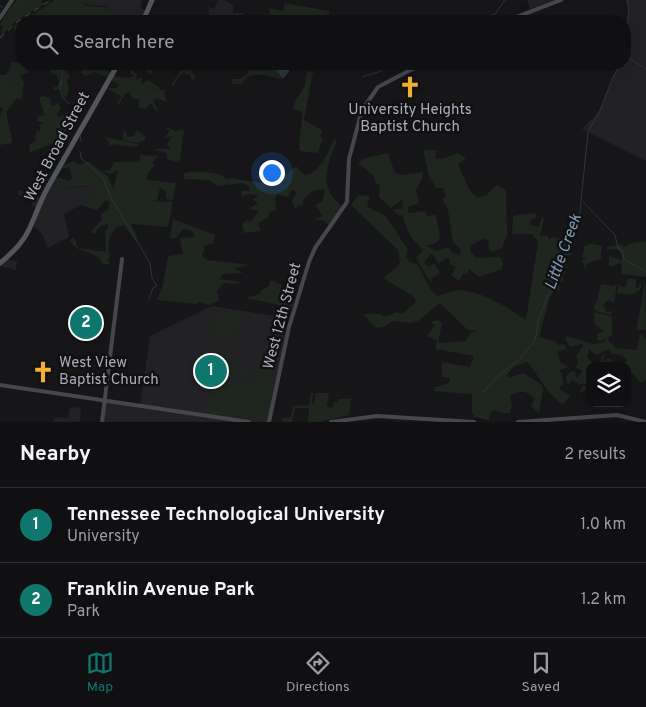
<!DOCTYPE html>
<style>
body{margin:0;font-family:Overpass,sans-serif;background:#19191b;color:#f1f3f6}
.controls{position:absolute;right:15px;bottom:15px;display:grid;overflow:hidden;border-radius:10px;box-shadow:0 5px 20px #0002}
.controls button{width:45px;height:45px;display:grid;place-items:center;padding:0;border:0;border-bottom:1px solid #303032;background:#101012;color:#f1f3f6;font:25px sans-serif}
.you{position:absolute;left:271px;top:172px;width:18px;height:18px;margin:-12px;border:4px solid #fff;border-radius:50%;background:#1a73e8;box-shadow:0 0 0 8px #1a73e833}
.badge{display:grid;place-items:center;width:32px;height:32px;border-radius:50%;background:#0f766e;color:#fff;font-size:16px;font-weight:700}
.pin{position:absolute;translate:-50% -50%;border:2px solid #fff;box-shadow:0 1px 5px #0006}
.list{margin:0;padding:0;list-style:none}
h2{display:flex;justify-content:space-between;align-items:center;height:65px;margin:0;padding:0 20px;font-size:21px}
h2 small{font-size:16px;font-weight:400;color:#9c9d9f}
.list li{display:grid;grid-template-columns:32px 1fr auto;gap:15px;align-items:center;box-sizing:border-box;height:75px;padding:0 20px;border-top:1px solid #303032}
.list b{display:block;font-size:19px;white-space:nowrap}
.list p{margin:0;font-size:16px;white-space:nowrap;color:#9c9d9f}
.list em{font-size:16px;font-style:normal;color:#9c9d9f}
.icon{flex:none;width:28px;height:28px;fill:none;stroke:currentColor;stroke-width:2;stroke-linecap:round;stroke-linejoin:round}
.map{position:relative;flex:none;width:646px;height:422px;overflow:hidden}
.search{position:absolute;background:#101012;box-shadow:0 5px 20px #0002;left:15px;right:15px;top:15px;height:55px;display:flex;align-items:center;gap:12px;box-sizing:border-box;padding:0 18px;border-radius:20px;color:#9c9d9f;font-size:19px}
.sheet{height:215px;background:#101012}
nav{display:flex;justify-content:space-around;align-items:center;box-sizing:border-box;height:70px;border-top:1px solid #303032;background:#101012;font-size:14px;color:#9c9d9f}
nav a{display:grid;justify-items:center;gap:2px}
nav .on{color:#0f766e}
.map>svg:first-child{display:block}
</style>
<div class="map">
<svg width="646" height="422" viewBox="0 0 646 422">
<rect width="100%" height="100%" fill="#161618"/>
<path fill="#222225" d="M 86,0 L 142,0 L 141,8 L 145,11 L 140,21 L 113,21 L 107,6 L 86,5 Z
M 218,0 L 224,0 L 233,5 L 233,13 L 243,13 L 243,21 L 208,21 L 209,7 L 214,9 Z
M 527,0 L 556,0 L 530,9 Z
M 626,0 L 646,0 L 646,161 L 582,129 L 598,112 L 618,65 L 625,64 L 628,8 Z
M 55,177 L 62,181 L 59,188 L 97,186 L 99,195 L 64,214 L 69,237 L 48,248 L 42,234 L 34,226 L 39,210 L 32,205 L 33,201 L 18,195 L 19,190 L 43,198 Z
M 6,260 L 17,261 L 16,270 L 0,266 Z
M 212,306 L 288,318 L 268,422 L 103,422 L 105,401 L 140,406 L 150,336 Z
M 70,407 L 81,408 L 80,422 L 53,422 L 54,417 L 68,418 Z"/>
<path fill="#1e261f" d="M 16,0 L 41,0 L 44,4 L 16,21 L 0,37 L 3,27 L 0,24 Z
M 55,0 L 86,0 L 85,6 L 107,7 L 112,15 L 111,21 L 21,21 L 21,40 L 13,27 Z
M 285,3 L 329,11 L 329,21 L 262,21 L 271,18 L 269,8 L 283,11 Z
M 11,62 L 20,63 L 29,72 L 20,75 L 24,83 L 22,98 L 16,99 L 7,111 C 6,123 12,131 12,143 L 0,145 L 0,115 L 3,108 L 0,107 L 0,75 L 5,75 L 10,70 Z
M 49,64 L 64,64 L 70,77 L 67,81 L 69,90 L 66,98 L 58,89 L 54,91 L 53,88 L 58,85 L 59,80 L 56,75 L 50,73 Z
M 83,64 L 93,66 L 97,64 L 111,73 L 109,78 L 95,72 L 86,76 L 81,73 Z
M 148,64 L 164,64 L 162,68 L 153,70 L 151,74 L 145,71 Z
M 185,64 L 194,64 L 190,69 L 196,77 L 192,81 L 190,75 L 182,73 L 173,86 L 171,85 Z
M 241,64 L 270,64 L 270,69 L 275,69 L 283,79 C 268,78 252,67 242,84 L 233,84 L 231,82 L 232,79 L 240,79 L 248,73 L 248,68 Z
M 133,68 L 136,69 L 133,71 L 137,75 L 136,80 L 142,77 L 141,84 L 148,80 L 160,88 L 159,90 L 166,90 L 164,94 L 167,102 L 156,98 L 153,101 L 158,110 L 156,111 L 151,103 L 145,109 L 139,107 L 139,99 L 133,99 L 129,92 L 125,94 L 119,104 L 117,103 L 121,96 L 106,88 L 116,88 L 119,85 L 111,80 L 113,76 L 128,78 L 134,76 L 130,73 Z
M 308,71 L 313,72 L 304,120 L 322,130 L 320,136 L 323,138 L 318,153 L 300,151 L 299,145 L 303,112 L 293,109 C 294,98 303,93 305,83 C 306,77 305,75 308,71 Z
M 45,96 L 50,98 L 52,106 L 58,103 L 61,109 L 57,114 L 59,117 L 65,115 L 69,130 L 63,132 L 65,138 L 29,153 L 30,144 L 35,142 L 36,132 L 41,130 L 39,124 L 44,123 L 37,121 L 38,116 L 44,115 L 39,97 Z
M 168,127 L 174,131 L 184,130 L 180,160 L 175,162 L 166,158 L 167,153 L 153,149 L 171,149 L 167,144 L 172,136 L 164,138 L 170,131 L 167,129 Z
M 124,128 L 128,137 L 135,135 L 136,130 L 145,136 L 145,140 L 137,143 L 123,140 Z
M 105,137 L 138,144 L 139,145 L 134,147 L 113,144 L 109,146 L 109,142 Z
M 334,139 L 337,140 C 328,165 316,187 343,207 L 329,225 L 323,220 L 315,220 L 322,216 L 316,205 L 322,201 L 325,190 C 316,188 308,193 303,201 L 303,206 L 299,205 L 295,209 L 292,200 L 297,192 L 292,189 L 288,197 L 277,194 L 275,199 L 276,211 L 269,212 L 269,217 L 258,223 L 261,231 L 244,233 L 242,224 L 247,220 L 250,222 L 259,211 L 248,209 L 258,203 L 253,200 L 258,195 L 248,194 L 242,197 L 241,191 L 249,191 L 249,186 L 243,183 L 217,186 L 209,180 L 184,179 L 183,174 C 192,169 220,172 227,179 C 234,177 236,179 242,180 C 272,184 272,188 296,166 L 305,175 C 319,175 329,151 334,139 Z
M 423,150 L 436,150 L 435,158 L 442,159 L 458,153 L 466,159 L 458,164 L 469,189 L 477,198 L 486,195 L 497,185 L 506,190 L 507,234 L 502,248 L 491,252 L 489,250 L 488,240 L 483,239 L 471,245 L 470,251 L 476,258 L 500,257 L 503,263 L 502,269 L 479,277 L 469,269 L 467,274 L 463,274 L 459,281 L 451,275 L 456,267 L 450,264 L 450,259 L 447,258 L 438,263 L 432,253 L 424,262 L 428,267 L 434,263 L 440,273 L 432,278 L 431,283 L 416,258 L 423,250 L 410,236 L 402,215 L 398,215 L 393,210 L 402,208 L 403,199 L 391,208 L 379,197 L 380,184 L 376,184 L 374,176 L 358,163 L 366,158 L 388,153 L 395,173 L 401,175 L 423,172 L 423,178 L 416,190 L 419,200 L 417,204 L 408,207 L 408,213 L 425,211 L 427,216 L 436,215 L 440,238 L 436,243 L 426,246 L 436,251 L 448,247 L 453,253 L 460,255 L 461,250 L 453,242 L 448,210 L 442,198 L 446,196 L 443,188 L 436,188 L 429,176 Z
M 140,155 L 158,156 L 152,162 L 155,165 L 148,173 L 147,180 L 176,183 L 173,200 L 166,199 L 166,191 L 160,188 L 157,200 L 151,201 L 173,202 L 168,227 L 131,224 L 138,238 L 135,240 L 124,225 C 109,227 106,245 110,257 L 108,259 L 110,264 L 103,265 C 98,249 76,255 70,240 L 74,237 L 78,248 L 106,252 L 105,231 L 108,229 L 108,224 L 101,226 L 94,234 L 91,232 L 102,219 L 101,214 L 108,210 L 110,203 L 106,200 L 97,210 L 81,205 L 82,202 L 98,190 L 86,186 L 59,188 L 61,181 L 57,177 L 69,181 L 72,178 L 69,167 L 61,169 L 64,165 L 73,161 L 80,165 L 88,161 L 108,176 L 113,189 L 118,170 L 110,174 L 103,171 L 110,170 L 114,162 L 139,162 Z
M 358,195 L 370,196 L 367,207 L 386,216 L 408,250 L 406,257 L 410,262 L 418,265 L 429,287 L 437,296 C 444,294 454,290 460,290 C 485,293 506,306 526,320 L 538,242 L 532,234 L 512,234 L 513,216 L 534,213 L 537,216 L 530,221 L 530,225 L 539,227 L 542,217 L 544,219 L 540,236 L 548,236 L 549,240 L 552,237 L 572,241 L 569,250 L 572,254 L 565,259 L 564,263 L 566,264 L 567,267 L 563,270 L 567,273 L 563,274 L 563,281 L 559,283 L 560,291 L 554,290 L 549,300 L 539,337 L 555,341 L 558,345 L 564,344 L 567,349 L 557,352 L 560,362 L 569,367 L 560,370 L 564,384 L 560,386 L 560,389 L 570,396 L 563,404 C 547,395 540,376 527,362 L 514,367 L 506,376 L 511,377 L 523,373 L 541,384 L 543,390 L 539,413 L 531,406 L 535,399 C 526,390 521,390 510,396 L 512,406 L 510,413 L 503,413 L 495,410 L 491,412 L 489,420 L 475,417 L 472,412 L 472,394 L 433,391 L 436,387 L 449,383 L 450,378 L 442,377 L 442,362 L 470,367 L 474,356 L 435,349 L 437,340 L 427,336 L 435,325 L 430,322 L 438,320 L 442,323 L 438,343 L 466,341 L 470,333 L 477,331 L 468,330 L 440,303 L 418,321 L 410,323 L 393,321 L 384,327 L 376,328 L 363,314 L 381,314 L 384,317 L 397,312 L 402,314 L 416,302 L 413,296 L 383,278 L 400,264 L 398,250 L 351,205 Z
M 173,219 L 215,235 L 213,243 L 203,246 L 205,250 L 202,254 L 203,257 L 208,260 L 250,265 L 234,268 L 243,273 L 223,274 L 219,279 L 240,282 L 238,284 L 224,283 L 217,291 L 219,300 L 209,305 L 199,302 L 196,304 L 157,300 L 163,285 L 168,256 L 183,254 L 180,238 L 195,237 L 192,231 L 183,229 L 176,238 L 170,238 Z
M 644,241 L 646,242 L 646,277 L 621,274 L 622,263 L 609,267 L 609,256 L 622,260 L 622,254 L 616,249 L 607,250 L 607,247 L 621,244 L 624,247 L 632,243 Z
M 591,244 L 602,246 L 601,259 L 586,264 L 586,268 L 584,267 L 582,261 L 586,258 L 582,257 L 585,246 Z
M 628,278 L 636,279 L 636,288 L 638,288 L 642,280 L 640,290 L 630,295 L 617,293 L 619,284 L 622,287 L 626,286 Z
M 271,280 L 282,285 L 279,295 L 285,296 L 284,301 L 289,302 L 292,300 L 294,302 L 290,313 L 273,313 L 274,308 L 278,309 L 279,305 L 245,298 L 260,294 L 261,290 L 269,286 Z
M 645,280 L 646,330 L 637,330 L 637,327 Z
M 601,284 L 613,286 L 617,284 L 614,303 L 608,300 L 602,306 L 606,308 L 606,312 L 612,311 L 611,315 L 596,311 L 593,307 L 597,301 Z
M 594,312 L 612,316 L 612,335 L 609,336 L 608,341 L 616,348 L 637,350 L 640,334 L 643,334 L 644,338 L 646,339 L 646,380 L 641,383 L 633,374 L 627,373 L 627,366 L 622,366 L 627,360 L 622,355 L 612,354 L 609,349 L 596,355 L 589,349 L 587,357 L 593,363 L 599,363 L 603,354 L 605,355 L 602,362 L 608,358 L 612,360 L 613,366 L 590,366 L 590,387 L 579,394 L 582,387 L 587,384 L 579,384 L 572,380 L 568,385 L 566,377 L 571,371 L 577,372 L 575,375 L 577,377 L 582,372 L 581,370 L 575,368 L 578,363 L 576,356 L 583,346 L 582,344 L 570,347 L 566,341 L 566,336 L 593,344 L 605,342 L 604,339 L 600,342 L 597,339 L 597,334 L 604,331 L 595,325 Z
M 230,313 L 236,313 L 244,317 L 235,328 L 235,337 L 232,334 L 228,337 L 224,349 L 223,336 L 221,335 L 217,340 L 210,340 L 214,336 L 213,332 L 208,333 L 207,331 L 215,322 L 216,315 Z
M 81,317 L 92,319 L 90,331 L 80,327 Z
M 219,353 L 237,359 L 237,378 L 214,376 Z
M 263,359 L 273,363 L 271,384 L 274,385 L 268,421 L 205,413 L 210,379 L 245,384 L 258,382 L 260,362 Z
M 243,366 L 253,370 L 254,382 L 240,379 Z
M 311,393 L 313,393 L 312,404 L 314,404 L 316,393 L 329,393 L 327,406 L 332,408 L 334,402 L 337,402 L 338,399 L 351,399 L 349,415 L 320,422 L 308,422 L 309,408 L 295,408 L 292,422 L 282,422 L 282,418 L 291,417 L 293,406 L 309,405 Z"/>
<path fill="#2c353c" d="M 273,64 L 295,64 L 283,79 L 275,69 L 270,69 L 269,67 Z"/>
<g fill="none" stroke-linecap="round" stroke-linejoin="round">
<path stroke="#2c353c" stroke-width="1" d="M 0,6 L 2,7
M 476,21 L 495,14 L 505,0
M 625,43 L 629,9 L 627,0
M 625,56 L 646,69
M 59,64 L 63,75 C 59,89 58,93 69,104
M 362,77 L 381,71 L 393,64
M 68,113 L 71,127
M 80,134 L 81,141
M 80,151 L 81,158 L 103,178 L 111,198 L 150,263 L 152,278 L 157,286 L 153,288 L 149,299
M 583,202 L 615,235 L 618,248 L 622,250 L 624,259 L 646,272
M 482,393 L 500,374 L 519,360 L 535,340 L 539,318 L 575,230 L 580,211 L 588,132 L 601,109 L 612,79 L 620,64"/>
<path stroke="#45474d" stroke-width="4" d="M 0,18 L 12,0
M 506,21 L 561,0
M 0,385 L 249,422
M 102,422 L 122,259
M 269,422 L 289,327 L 309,262 L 315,248 L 347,202 L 349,159 L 362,110 L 378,87 L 422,64
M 331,422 L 377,416 L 474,422
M 518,422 L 617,415 L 646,422"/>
<path stroke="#53555c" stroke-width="5" d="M 143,21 L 152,0
M 0,263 C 35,235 29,222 48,187 C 71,146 95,105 118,64"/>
<path stroke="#4a4c52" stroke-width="1" stroke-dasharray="6 5" stroke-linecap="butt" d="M 0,38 L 18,21 L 51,0"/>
</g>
<defs>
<g id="church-bare" transform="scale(1.725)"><path d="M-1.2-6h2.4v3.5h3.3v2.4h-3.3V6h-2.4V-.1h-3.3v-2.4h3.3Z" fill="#f2b134" stroke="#111113" stroke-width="2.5" paint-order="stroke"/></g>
</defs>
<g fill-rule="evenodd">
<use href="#church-bare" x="410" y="87"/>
<use href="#church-bare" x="43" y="372"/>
</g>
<g text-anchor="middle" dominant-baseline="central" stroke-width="5" stroke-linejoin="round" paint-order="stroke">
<g font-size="15" fill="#a8adb8" stroke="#111113">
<text x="410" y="110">University Heights<tspan x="410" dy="17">Baptist Church</tspan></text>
<text x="59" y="363" text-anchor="start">West View<tspan x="59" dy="17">Baptist Church</tspan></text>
</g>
<g font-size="15" fill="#a8adb8" stroke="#111113">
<text transform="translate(58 147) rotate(-62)">West Broad Street</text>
<text transform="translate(283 316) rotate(-75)">West 12th Street</text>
</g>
<g font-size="16" font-style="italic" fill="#7f9bb3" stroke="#111113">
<text transform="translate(564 252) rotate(-70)">Little Creek</text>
</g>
</g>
</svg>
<div class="controls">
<button><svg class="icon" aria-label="layers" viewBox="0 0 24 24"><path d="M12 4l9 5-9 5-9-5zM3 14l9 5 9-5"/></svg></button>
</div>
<div class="you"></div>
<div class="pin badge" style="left:211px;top:371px">1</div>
<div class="pin badge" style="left:86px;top:323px">2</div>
<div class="search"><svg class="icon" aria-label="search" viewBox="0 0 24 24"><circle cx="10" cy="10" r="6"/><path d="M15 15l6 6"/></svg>Search here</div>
</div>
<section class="sheet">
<h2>Nearby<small>2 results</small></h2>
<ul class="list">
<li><span class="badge">1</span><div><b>Tennessee Technological University</b><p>University</p></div><em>1.0 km</em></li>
<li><span class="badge">2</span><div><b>Franklin Avenue Park</b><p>Park</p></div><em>1.2 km</em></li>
</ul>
</section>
<nav>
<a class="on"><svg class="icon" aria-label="map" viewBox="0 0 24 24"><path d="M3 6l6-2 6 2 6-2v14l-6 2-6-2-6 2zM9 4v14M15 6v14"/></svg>Map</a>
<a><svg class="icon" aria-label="directions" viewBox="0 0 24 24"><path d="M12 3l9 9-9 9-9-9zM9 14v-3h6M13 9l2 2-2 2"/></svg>Directions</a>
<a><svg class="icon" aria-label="saved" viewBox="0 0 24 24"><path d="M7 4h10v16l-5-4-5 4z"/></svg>Saved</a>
</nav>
